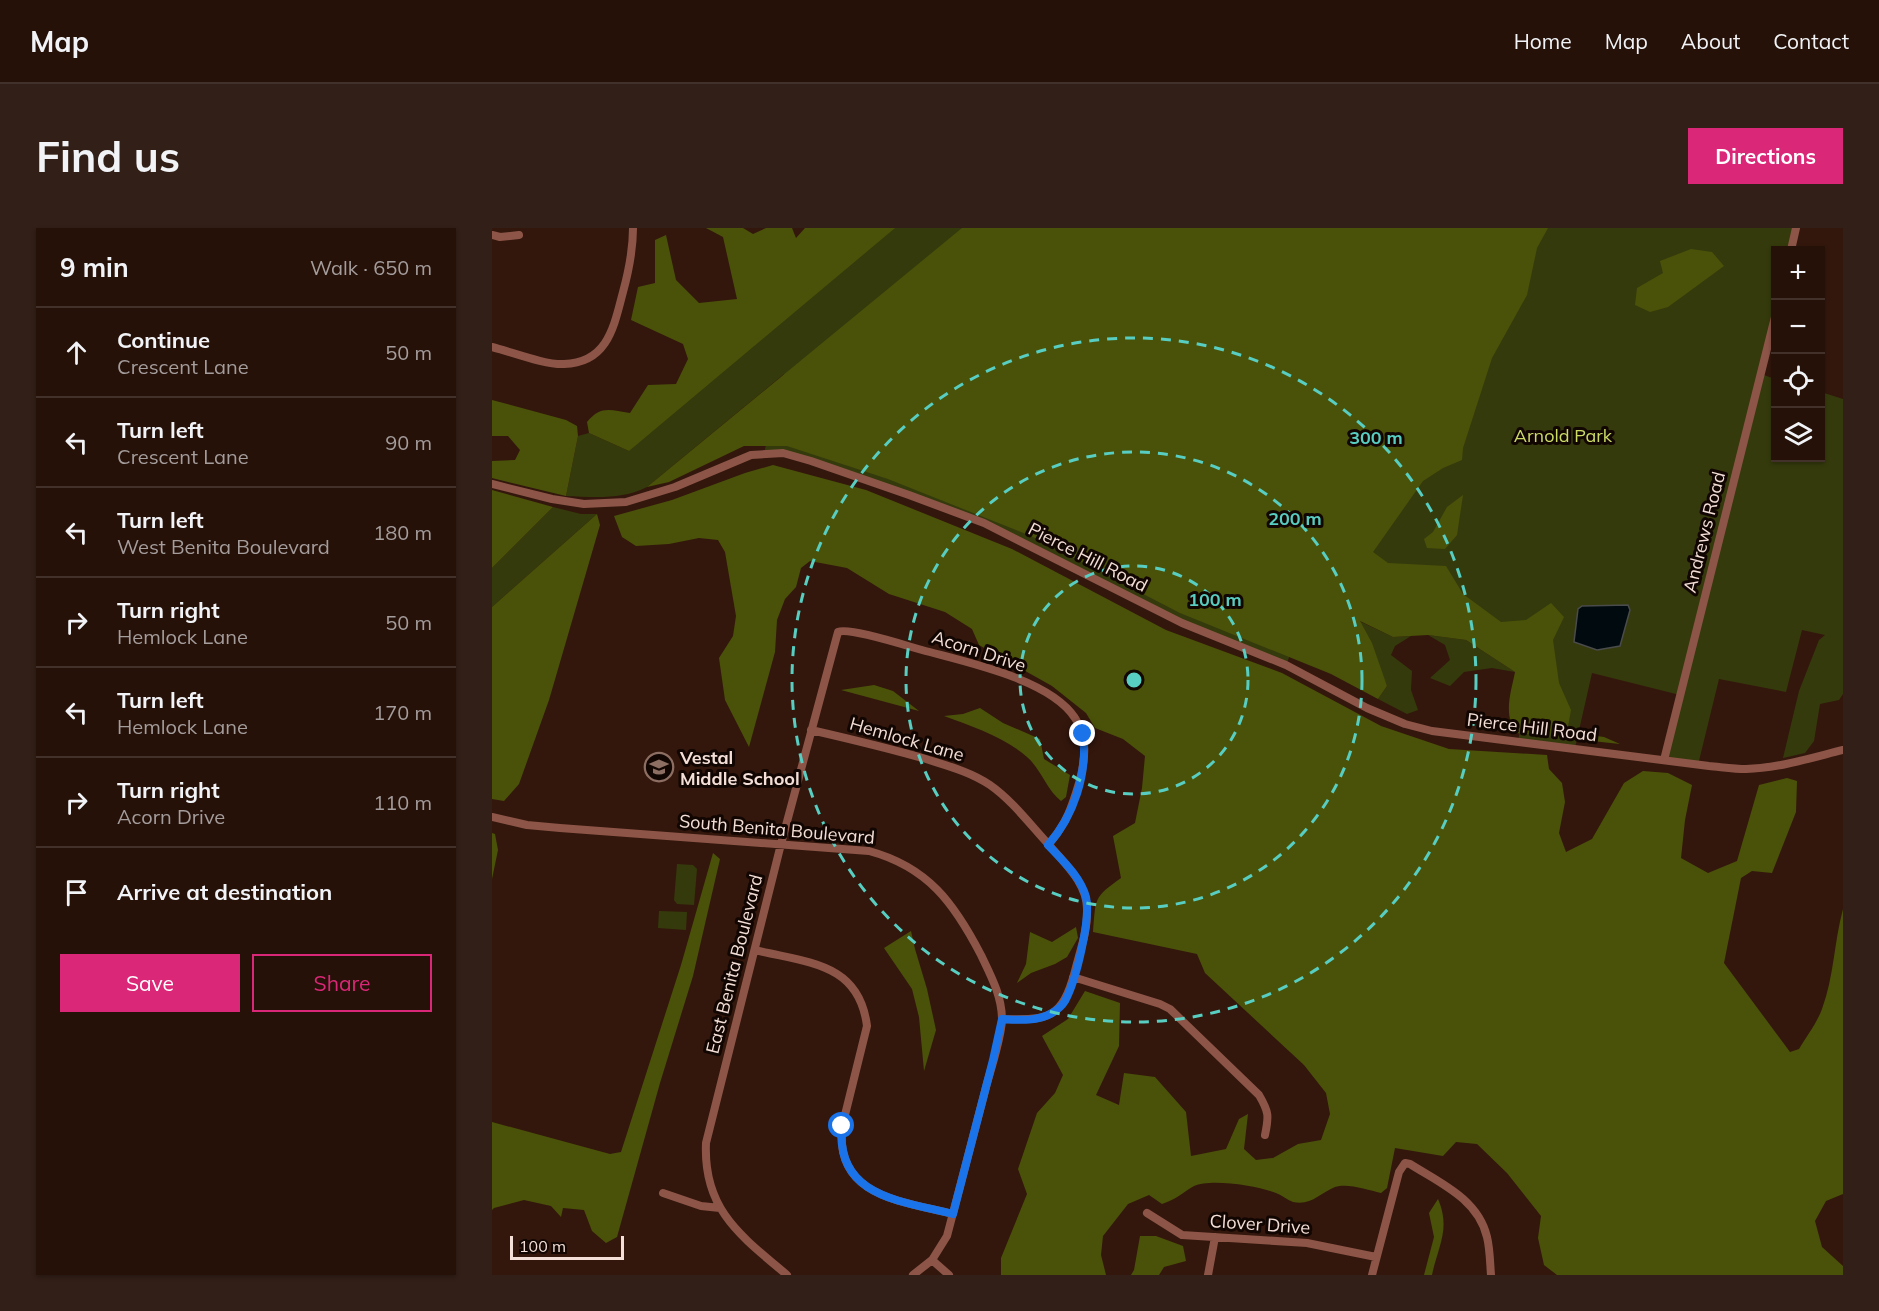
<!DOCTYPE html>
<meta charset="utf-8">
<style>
body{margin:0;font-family:Mulish,sans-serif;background:#321f17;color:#f1f3f6}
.controls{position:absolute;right:18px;top:18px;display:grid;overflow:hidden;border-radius:0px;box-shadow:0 2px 4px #0004}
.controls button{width:54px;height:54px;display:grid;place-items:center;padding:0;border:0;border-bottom:2px solid #42312a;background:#261109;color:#f1f3f6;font:30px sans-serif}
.scale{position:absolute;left:18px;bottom:15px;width:114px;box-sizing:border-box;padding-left:6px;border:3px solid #f3dfd7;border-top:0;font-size:16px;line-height:21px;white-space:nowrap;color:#f3dfd7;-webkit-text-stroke:4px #120603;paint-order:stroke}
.stop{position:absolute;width:18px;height:18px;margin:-14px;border:4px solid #1a73e8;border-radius:50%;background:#fff}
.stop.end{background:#1a73e8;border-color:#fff;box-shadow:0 2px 6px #0008}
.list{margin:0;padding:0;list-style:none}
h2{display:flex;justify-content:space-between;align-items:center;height:78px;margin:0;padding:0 24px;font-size:26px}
h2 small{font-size:20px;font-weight:400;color:#a49d9c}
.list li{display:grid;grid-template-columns:39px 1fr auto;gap:18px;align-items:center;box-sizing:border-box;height:90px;padding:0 24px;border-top:2px solid #42312a}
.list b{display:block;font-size:22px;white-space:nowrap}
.list p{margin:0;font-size:20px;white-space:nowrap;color:#a49d9c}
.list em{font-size:20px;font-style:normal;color:#a49d9c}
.actions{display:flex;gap:12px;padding:18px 24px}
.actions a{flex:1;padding:14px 0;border:2px solid #db2777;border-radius:0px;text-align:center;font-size:21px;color:#db2777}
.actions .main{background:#db2777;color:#fff}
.icon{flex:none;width:33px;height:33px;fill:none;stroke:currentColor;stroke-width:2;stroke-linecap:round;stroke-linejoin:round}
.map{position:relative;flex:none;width:1351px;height:1047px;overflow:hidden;border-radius:0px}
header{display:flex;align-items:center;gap:36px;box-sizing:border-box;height:84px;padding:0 30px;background:#261109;border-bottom:2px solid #42312a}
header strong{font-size:28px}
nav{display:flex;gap:33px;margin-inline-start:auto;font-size:21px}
.intro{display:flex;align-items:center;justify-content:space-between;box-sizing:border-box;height:144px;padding:0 36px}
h1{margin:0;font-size:42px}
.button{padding:15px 27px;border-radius:0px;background:#db2777;color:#fff;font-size:21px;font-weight:700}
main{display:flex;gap:36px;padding:0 36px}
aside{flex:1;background:#261109;border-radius:0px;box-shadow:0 2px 4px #0004}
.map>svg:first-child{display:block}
</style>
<header>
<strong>Map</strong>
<nav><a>Home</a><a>Map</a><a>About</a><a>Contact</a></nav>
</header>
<div class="intro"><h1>Find us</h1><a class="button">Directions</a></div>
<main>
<aside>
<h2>9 min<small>Walk · 650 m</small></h2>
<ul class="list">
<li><svg class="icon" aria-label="ahead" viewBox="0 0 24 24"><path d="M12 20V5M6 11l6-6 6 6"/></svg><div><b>Continue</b><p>Crescent Lane</p></div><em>50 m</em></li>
<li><svg class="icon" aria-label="left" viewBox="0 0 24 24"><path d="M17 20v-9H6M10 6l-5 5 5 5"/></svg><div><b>Turn left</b><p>Crescent Lane</p></div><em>90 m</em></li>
<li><svg class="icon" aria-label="left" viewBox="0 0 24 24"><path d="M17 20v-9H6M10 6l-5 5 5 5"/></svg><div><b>Turn left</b><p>West Benita Boulevard</p></div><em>180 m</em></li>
<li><svg class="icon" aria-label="right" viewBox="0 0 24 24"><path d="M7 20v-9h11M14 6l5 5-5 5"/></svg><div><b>Turn right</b><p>Hemlock Lane</p></div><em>50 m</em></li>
<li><svg class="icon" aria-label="left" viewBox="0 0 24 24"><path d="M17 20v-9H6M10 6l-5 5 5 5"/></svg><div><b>Turn left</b><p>Hemlock Lane</p></div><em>170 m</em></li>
<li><svg class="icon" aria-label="right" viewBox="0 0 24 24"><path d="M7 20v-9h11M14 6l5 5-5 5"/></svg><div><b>Turn right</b><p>Acorn Drive</p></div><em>110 m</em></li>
<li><svg class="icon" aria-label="arrive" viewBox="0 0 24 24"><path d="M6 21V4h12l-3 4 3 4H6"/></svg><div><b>Arrive at destination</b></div></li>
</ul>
<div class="actions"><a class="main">Save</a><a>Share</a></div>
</aside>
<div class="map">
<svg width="1351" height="1047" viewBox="0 0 1351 1047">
<rect width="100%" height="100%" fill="#33170c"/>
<path fill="#353a0c" d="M 331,0 L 1304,0 L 1299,22 L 1284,22 L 1283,85 L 1269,146 L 1283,151 L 1284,230 L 1328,230 L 1329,164 L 1351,171 L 1351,466 L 1347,472 L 1328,476 L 1322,513 L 1313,525 L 1291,530 L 1307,463 L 1327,412 L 1333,407 L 1310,402 L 1294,464 L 1227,451 L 1206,537 L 1172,532 L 1188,467 L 1100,445 L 1083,520 L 1026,513 L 1045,419 L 832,342 L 794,437 L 690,395 L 517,307 L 319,233 L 272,225 L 292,146 L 155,259 C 130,272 101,269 74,268 L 86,208 L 97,205 L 137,223 Z
M 61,279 L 89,286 L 105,286 L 0,379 L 0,340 Z
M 867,393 L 901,409 L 919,408 L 903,418 L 899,427 L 920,443 L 919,462 L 926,482 L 915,486 L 886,471 L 895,458 Z
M 936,407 L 974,412 L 1023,444 L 1000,440 L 972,444 L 958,458 L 938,450 L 958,432 L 953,417 Z
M 185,636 L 201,637 L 205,641 L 202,677 L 185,676 L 182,672 Z
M 167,683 L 195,684 L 194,702 L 166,700 Z"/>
<path fill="#4a5209" d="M 214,0 L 251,0 L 261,6 L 274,0 L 300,0 L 304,10 L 313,0 L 403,0 L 137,223 L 97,205 L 95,194 C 109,177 118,182 138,185 L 156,157 L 184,156 L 196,131 L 191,116 L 139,92 L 146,59 L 163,55 L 163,12 L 174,7 L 184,52 L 207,75 L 245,71 L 231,9 Z
M 470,0 L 1056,0 L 1045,20 L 1035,67 L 1000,130 L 971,220 L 970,232 L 951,240 L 931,253 L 881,324 L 896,335 L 954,338 L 971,366 L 1009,394 L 1034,392 L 1059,375 L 1072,389 L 1061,412 L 1067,455 L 1079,482 L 1075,504 L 1112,509 L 1128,516 L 1024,505 C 1011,485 1019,465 1023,444 L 974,412 L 936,407 L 901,409 L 868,393 L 880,415 L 895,458 L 886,471 L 839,446 L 688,385 L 539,308 L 396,251 L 295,218 L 252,218 L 177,254 L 155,259 Z
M 1199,21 L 1220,24 L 1232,38 L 1176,79 L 1158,84 L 1143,77 L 1145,60 L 1171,45 L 1168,33 Z
M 0,172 L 74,192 L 85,198 L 86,208 L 74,268 L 0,250 L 0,233 L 23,232 L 28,222 L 16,208 L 0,208 Z
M 281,237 L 374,262 L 520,321 L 674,402 L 790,445 L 889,498 L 957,521 L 1055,527 L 1057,541 L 1070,555 L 1073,574 L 1067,605 L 1074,624 L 1100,611 L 1132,555 L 1151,543 L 1176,545 L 1200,557 L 1193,592 L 1189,630 L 1216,645 L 1245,633 L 1267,557 L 1295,550 L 1305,553 L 1304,584 L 1280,645 L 1260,643 L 1249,650 L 1232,735 L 1298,824 L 1307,821 C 1314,809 1325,795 1330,781 C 1342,749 1342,714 1351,681 L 1351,966 L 1334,973 L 1323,993 L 1330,1019 L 1351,1038 L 1351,1047 L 1065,1047 L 1052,1037 L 1046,1010 L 1049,988 L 1015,945 L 985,916 L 964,914 L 951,928 L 903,920 L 895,960 L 889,965 C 876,962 856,955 843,959 C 828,965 819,978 801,974 C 795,972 790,967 784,965 C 767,958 719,950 702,958 C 690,965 685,971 670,976 L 657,967 L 636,976 L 611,1008 L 609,1027 L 614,1047 L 509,1047 L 509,1030 L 535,966 L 526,941 L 545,885 L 563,865 L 571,847 L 550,808 L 576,791 L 593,763 L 628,775 L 627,818 L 604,867 L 627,877 L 632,845 L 663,849 L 694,884 L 699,928 L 734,921 L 747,891 L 756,886 L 752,921 L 764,932 L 781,930 L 806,916 L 829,912 L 838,886 L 834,865 L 812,837 L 713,745 L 705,726 L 601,704 C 604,670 601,670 629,650 L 621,608 L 643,595 L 650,560 L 653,528 L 631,511 L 603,500 L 594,485 L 560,458 L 487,417 L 480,401 L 453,384 L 397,366 L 355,340 L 318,333 L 309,340 L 304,359 L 293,371 L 285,392 L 283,424 L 257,519 L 233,472 L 227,430 L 241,408 L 244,388 L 233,324 L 226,312 L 207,310 L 177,316 L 144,318 L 130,309 L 122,288 L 180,272 L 253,245 Z
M 0,262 L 61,279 L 0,340 Z
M 971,267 L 965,307 L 953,321 L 935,320 L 932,311 L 941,304 L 955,279 Z
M 105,286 L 108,297 L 57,472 L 27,556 L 12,573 L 0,571 L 0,379 Z
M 382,457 L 401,463 L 427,483 L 349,462 Z
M 488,480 L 511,495 L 548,511 L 552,531 L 578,547 L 574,569 L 569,573 C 554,561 549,541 535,529 C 511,508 481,499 452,488 L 471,486 Z
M 0,605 L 3,606 L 6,622 L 0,651 Z
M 221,625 L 228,631 L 201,748 L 168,855 L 125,1009 L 114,1015 L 100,1003 L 92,982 L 71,980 L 69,989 L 59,978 L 32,972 L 2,980 L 0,982 L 0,894 L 118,926 L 129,924 L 189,737 Z
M 584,699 L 586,710 L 575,729 L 563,736 L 539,745 L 525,755 L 534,736 L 538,704 L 560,714 Z
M 419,703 L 423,721 L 435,761 L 444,802 L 432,843 L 427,789 L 420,761 L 392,720 Z
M 946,971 C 959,1001 946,1018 940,1047 L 932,1047 L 942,1009 L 937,985 Z
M 648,1008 L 664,1008 L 691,1018 L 694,1033 L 672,1039 L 667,1047 L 639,1047 L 642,1042 Z"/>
<path fill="#010b0f" stroke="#4a4b4b" stroke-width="1.5" d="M 1136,377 L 1138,382 L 1128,418 L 1105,422 L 1082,414 L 1086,381 L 1090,378 Z"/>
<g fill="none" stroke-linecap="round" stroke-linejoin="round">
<path stroke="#8d5548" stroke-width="8" d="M 0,7 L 8,9 L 27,7
M 1299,22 L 1304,0
M 0,119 C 20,124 53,137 72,136 C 116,135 122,98 131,64 C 137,42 141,22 141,0
M 0,256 L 60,271 L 92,276 L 134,274 L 183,259 L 259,227 L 291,225 L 319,233 L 417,267 L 492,295 L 690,395 L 794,437 L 875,480 L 913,496 L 940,503 L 1217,538 C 1229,539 1242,541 1254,541 C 1287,540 1319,530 1351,522
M 319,502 C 358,511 396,520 434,531 C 456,538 479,544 498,557 C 521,573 540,599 559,619 C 574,637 595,656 595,681 C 596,702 588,723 583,743 C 570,792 556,792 510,791
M 1172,532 L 1284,85
M 0,589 L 35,597 L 68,600 L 377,623 C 436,639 462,675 489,727 C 499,748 510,768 510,792 C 509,812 498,843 493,863 C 480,911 468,960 455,1008 L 440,1032 L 421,1047
M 263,722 C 315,735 367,734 375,798 L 350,899 C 343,969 410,973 461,986
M 581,749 L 668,776 L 678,781 L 767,867 C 777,884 777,888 773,907
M 171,965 L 209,978 L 228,980
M 655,985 L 690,1007 L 815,1015 L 884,1029
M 440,1032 L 457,1047
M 295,1047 C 249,1008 211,982 214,915 L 289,616 L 346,404 C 357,399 415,418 430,422 C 473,434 558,451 583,490 C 596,509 593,531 588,552 C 580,579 575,595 556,617
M 716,1047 L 723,1009
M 880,1047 L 907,944 L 913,935 L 918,936 C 948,955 986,971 995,1009 C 998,1021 998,1035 999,1047"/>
</g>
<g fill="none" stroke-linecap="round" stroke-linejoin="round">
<path stroke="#1a73e8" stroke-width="8" d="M 350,898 C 343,969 410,973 461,986 L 501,832 L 510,791 C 526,792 545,794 560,785 C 565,782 570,778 573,773 C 584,753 599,691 594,669 C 588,648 570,632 556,617 C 582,588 596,545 591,506"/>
</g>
<g fill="none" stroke="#57cec1" stroke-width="3" stroke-dasharray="10 8">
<circle cx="642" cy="452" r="114"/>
<circle cx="642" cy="452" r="228"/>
<circle cx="642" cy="452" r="342"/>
</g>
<defs>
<g id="school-ring" transform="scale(1.5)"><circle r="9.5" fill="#120603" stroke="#8d6e63" stroke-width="1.5"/><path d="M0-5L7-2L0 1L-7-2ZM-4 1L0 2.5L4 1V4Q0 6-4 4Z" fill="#8d6e63"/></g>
</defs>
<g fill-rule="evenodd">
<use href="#school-ring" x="167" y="539"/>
</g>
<g text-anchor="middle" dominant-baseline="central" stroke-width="6" stroke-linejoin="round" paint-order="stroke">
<g font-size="18" fill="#cbdb66" stroke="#120603">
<text x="1071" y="207">Arnold Park</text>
</g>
<g font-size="18" fill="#f3dfd7" stroke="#120603">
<text transform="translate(1212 304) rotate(-76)">Andrews Road</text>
<text transform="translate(596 329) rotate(27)">Pierce Hill Road</text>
<text transform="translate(487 423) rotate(18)">Acorn Drive</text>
<text transform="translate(1040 499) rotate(7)">Pierce Hill Road</text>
<text transform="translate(415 511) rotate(16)">Hemlock Lane</text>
<text transform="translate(285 601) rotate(5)">South Benita Boulevard</text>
<text transform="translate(242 736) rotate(-76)">East Benita Boulevard</text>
<text transform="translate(768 996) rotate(4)">Clover Drive</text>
</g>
<g font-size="18" font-weight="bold" fill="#f3dfd7" stroke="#120603" text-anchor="start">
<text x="188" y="529">Vestal<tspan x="188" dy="21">Middle School</tspan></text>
</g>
</g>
<circle cx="642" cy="452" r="9" fill="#57cec1" stroke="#120603" stroke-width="3"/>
<g font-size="18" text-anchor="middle" font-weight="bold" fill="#57cec1" stroke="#120603" stroke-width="6" stroke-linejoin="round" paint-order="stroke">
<text x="884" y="216">300 m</text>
<text x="803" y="297">200 m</text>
<text x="723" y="378">100 m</text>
</g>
</svg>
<div class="controls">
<button>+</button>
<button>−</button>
<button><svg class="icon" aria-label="locate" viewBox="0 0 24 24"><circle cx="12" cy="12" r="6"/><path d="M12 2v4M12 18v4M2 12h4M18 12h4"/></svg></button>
<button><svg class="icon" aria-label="layers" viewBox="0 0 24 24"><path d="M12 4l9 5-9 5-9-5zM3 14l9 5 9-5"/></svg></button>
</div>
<div class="scale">100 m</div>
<div class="stop" style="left:350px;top:898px"></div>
<div class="stop end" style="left:591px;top:506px"></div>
</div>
</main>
